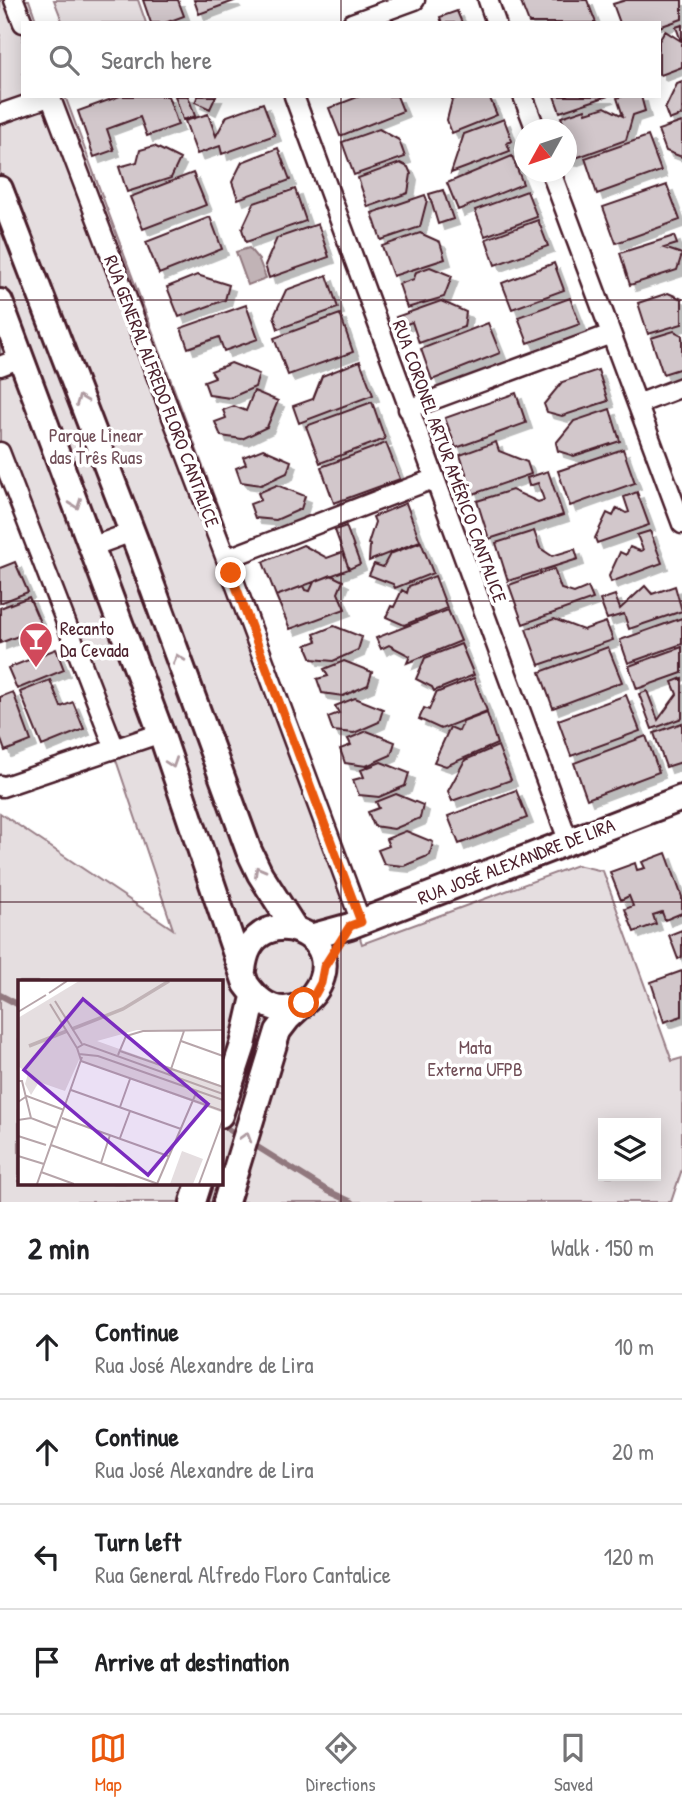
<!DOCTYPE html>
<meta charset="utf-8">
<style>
body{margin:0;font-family:"Patrick Hand",sans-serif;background:#f6f6f6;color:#202124}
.controls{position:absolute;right:21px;bottom:21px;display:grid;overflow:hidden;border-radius:0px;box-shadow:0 4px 18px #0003}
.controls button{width:63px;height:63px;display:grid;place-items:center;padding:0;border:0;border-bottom:2px solid #e0e0e0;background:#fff;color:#202124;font:35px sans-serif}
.compass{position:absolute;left:514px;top:119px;width:63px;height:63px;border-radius:50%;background:#fff;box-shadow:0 4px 18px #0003;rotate:230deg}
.stop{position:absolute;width:21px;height:21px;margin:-16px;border:5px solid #ea580c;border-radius:50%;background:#fff}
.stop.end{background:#ea580c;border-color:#fff;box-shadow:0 2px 7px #0008}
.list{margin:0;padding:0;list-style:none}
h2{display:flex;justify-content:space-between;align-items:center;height:91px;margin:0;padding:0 28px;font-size:30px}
h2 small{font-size:23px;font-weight:400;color:#757577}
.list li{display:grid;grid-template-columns:46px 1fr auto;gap:21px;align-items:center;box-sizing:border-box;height:105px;padding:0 28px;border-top:2px solid #e0e0e0}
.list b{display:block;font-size:26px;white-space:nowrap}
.list p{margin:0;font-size:23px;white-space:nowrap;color:#757577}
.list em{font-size:23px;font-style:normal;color:#757577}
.icon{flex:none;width:38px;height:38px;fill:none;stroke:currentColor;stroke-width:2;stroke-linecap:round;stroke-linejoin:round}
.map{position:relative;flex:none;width:682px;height:1202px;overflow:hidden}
.search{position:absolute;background:#fff;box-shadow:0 4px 18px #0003;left:21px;right:21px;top:21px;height:77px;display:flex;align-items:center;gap:18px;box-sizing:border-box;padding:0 24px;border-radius:0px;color:#757577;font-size:26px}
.sheet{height:511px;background:#fff}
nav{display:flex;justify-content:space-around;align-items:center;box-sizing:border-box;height:98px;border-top:2px solid #e0e0e0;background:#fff;font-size:19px;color:#757577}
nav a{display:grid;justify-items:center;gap:4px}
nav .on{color:#ea580c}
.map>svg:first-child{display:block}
</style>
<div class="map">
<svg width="682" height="1202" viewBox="0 0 682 1202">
<defs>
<filter id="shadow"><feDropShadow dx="6" dy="6" stdDeviation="0" flood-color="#0004"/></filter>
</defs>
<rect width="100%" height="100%" fill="#fff"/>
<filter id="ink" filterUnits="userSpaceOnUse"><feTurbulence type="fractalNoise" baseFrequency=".0143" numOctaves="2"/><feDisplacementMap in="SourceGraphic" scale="14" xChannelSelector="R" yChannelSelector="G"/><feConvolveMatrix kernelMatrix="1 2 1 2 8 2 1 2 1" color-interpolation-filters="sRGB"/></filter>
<g filter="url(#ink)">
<path fill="#e5dee0" stroke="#987e86" stroke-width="2" fill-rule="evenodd" d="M 0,0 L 29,0 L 37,23 L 23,23 L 23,96 L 65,96 L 240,566 L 362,944 L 577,865 L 603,871 L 672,1061 L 682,1058 L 682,1169 L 671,1202 L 0,1202 L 0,813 L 173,929 L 117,763 L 0,456 ZM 19,982 L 220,982 L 220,1183 L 19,1183 ZM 603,1123 L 656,1123 L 656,1176 L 603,1176 Z
M 54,0 L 138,0 L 146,23 L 63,23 Z"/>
<path fill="#c1b3b6" stroke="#91787e" stroke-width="2" d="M 249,248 L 259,260 L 266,278 L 248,285 L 236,252 Z"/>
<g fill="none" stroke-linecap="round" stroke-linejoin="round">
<path stroke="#91787e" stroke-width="6" d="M 0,995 L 19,1005
M 220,1124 L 239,1136
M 251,1143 L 328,1191 L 352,1202"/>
</g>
<path fill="#d2c7cb" stroke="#4a1f2b" stroke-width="2" filter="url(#shadow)" d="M 143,0 L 178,0 L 184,16 L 165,23 L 151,23 Z
M 194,0 L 233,0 L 234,1 L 199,14 Z
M 520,0 L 587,0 L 596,23 L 529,23 Z
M 626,0 L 682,0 L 682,19 L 659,27 L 659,23 L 620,23 L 613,4 Z
M 457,11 L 462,23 L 442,23 L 440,17 Z
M 682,25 L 682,67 L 661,75 L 659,74 L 659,41 L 665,31 L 681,41 L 676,27 Z
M 682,82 L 682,115 L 669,120 L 665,109 L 677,84 Z
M 120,96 L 168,96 L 178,125 L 147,136 L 140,117 L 107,129 L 114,150 L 94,157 L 78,111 Z
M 175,96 L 188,96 L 195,116 L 183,120 Z
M 198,96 L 216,96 L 210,109 L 195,102 Z
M 360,96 L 397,96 L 403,111 L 340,136 L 329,108 Z
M 461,96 L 489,96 L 497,115 L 452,133 L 447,120 L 452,100 Z
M 554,96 L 608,96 L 560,112 Z
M 623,96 L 641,96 L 645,111 L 633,115 L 626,140 L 570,160 L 566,143 L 570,141 L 561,117 L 585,109 L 586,113 L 605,107 L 623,116 L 617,98 Z
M 263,103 L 275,135 L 222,154 L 220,146 L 197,154 L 185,121 L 208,114 L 216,136 L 227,116 Z
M 504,119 L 512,141 L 507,143 L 510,151 L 451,173 L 464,134 Z
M 682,122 L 682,157 L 666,151 L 658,130 Z
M 379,129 L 399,140 L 405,157 L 354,175 L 342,142 Z
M 648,136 L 661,171 L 597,194 L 585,158 Z
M 154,146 L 180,159 L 171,178 L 127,192 L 119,167 L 137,162 L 140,150 Z
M 278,148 L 290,180 L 238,199 L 232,182 L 242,162 Z
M 512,156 L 523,184 L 458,210 L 447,183 Z
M 400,163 L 408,167 L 411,174 L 408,193 L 368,207 L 358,178 Z
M 193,173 L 206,205 L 143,229 L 130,197 Z
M 667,185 L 680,220 L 616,243 L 603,207 Z
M 295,189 L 306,221 L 246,242 L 242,229 L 254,203 Z
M 443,190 L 453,219 L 438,224 L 429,194 Z
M 527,191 L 537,217 L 485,236 L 475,210 Z
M 425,195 L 427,200 L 420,227 L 381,240 L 372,213 Z
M 210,217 L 222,249 L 159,274 L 146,242 Z
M 538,220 L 548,246 L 495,265 L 486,239 Z
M 318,224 L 329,257 L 269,278 L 265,265 L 277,238 Z
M 420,233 L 440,242 L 445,259 L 393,276 L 382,246 Z
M 674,236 L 677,244 L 664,248 L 682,254 L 677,270 L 630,285 L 620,253 Z
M 554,263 L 564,290 L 512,309 L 502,283 Z
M 430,267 L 452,276 L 444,297 L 407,308 L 399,284 L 414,279 L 416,272 Z
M 197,275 L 229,285 L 225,300 L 179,317 L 167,287 Z
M 327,275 L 338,308 L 278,329 L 274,316 L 286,290 Z
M 668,293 L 682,299 L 682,324 L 648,334 L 638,303 Z
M 570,298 L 580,324 L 528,343 L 518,317 Z
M 441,301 L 466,312 L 464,327 L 419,343 L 412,322 L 400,326 L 396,317 Z
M 246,305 L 258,339 L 224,351 L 219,337 L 188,348 L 181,328 Z
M 340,314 L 353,352 L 288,375 L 274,338 Z
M 488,323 L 500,353 L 432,380 L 421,349 Z
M 674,331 L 682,335 L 682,368 L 663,374 L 651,338 Z
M 360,361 L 373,395 L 299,423 L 293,406 L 313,399 L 322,376 Z
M 231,363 L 259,374 L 255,387 L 230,398 L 209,395 L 204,381 L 215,377 L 211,371 Z
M 598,370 L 608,401 L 562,416 L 547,412 L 544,404 L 562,382 Z
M 254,391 L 278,401 L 267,427 L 242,439 L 221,436 L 215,422 L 226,418 L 223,410 L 234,406 L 246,411 Z
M 516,393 L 526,423 L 456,448 L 445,418 Z
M 372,402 L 385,439 L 320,463 L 306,426 Z
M 610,409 L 620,441 L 574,456 L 558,451 L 556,443 L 574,421 Z
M 496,442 L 499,451 L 527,462 L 531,474 L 473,494 L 460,455 Z
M 386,443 L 400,479 L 334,503 L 321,467 Z
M 263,449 L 291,461 L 287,473 L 261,485 L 241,482 L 236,468 L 246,464 L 243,457 Z
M 623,449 L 635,483 L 570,506 L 558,471 Z
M 548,471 L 563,515 L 489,539 L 477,501 L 512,490 L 538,502 L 544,500 L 538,483 L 529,486 L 527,478 Z
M 277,485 L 305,496 L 301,509 L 276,520 L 255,518 L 250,504 L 261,500 L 258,493 Z
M 637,492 L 649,525 L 597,543 L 595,538 L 607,513 L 613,516 L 617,508 L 626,513 L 629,512 L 624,497 Z
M 406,503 L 420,541 L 369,561 L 370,545 L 368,544 L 375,522 L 373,517 Z
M 346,526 L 360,564 L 349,569 L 335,530 Z
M 534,531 L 540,548 L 552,556 L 575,549 L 578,559 L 508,581 L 496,543 Z
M 650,531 L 662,563 L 611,582 L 609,576 L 620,552 L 626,555 L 630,547 L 640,551 L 643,550 L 637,535 Z
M 421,542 L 433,573 L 395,588 L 393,584 L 369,575 L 374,564 L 383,567 L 390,554 Z
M 303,545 L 327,558 L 343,552 L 349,569 L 276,596 L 263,562 Z
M 15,562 L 28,592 L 0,603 L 0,568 Z
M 554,569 L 561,589 L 574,593 L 588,587 L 593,599 L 523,624 L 509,585 Z
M 331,575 L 343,581 L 338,593 L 345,609 L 290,629 L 276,596 L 303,586 L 305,590 L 310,591 L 314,582 Z
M 435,576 L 447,608 L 404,625 L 386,617 L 391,606 L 394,607 L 402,590 L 407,593 L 409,586 Z
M 645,586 L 652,594 L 675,586 L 682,611 L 629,629 L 624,614 L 607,619 L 600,600 L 615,595 L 620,609 Z
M 29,597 L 42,627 L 0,643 L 0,608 Z
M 448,610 L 461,641 L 407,663 L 410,656 L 389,645 L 381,649 L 376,638 Z
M 682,618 L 682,644 L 628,663 L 620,640 Z
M 554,619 L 583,630 L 606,622 L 613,640 L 539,665 L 526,629 Z
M 334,626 L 362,637 L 358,650 L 333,661 L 312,659 L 306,645 L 317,641 L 314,634 Z
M 461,644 L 474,675 L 434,691 L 432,687 L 416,679 L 425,658 Z
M 608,647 L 622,682 L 553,708 L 540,672 Z
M 682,647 L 682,673 L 637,689 L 629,666 Z
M 56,649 L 64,670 L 17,689 L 8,668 Z
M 344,661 L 372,672 L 368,685 L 343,696 L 322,693 L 317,679 L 328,676 L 324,669 Z
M 474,678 L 487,711 L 441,729 L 419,719 L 424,708 L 429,710 L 436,693 Z
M 682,678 L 682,718 L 652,729 L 639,694 L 647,691 L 658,720 L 677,694 L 672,682 Z
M 50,680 L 61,707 L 73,702 L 84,729 L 42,746 L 20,692 Z
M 13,692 L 31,741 L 5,751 L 0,737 L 0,697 Z
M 626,695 L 640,731 L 571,756 L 558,720 Z
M 355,698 L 383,709 L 379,722 L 354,733 L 333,731 L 328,717 L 339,713 L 335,706 Z
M 487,713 L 497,744 L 446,766 L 434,762 L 450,727 L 459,731 L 463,722 Z
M 682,723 L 682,762 L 666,767 L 654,733 Z
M 367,731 L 395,742 L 391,755 L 366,766 L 345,763 L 340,749 L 351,745 L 348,739 Z
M 646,736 L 659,772 L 587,799 L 574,763 Z
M 498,746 L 511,780 L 452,801 L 448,791 L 465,760 Z
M 381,762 L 409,773 L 405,786 L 379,797 L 359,795 L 353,780 L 364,777 L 361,770 Z
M 516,790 L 527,818 L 459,844 L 448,816 Z
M 396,794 L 423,805 L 420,818 L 394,829 L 374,826 L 368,812 L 379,808 L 376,802 Z
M 406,831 L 433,842 L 430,855 L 404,866 L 384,864 L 378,850 L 389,846 L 386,839 Z
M 666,853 L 682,897 L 682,913 L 665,920 L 662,912 L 653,915 L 656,924 L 634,932 L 625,909 L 633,906 L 629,896 L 621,900 L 610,872 L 635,863 L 637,870 L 645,868 L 642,862 Z
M 682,930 L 682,957 L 678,959 L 669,935 Z
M 682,971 L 682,1016 L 664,1022 L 651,982 Z"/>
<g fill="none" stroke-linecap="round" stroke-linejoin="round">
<g stroke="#4a1f2b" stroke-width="23">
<path id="street" d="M 14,0 L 23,23
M 488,0 L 496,23
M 352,23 L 415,0
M 50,96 L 226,559 L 361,922
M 294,96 L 568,840
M 523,96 L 536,130
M 0,114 L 52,96
M 551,172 L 682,524
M 0,366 L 21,358
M 638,404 L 682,387
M 408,409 L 611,334
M 0,452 L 115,749
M 91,547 L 132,532
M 226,559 L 433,479
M 0,785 L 2,787 L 161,733"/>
</g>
<g stroke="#4a1f2b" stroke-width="30">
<path id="secondary" d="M 0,189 L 139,550 L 249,851 L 260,874 L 295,929
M 0,302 L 161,733 L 246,984 C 295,1055 360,955 299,931 C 289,927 277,927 267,931 C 250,939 245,953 243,970
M 310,937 L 350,926 L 682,798
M 220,1115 L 243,1045 L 254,997
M 193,1202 L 199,1183
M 226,1202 L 278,1031 L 288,1018 L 304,1003"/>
</g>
<use href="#street" stroke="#fff" stroke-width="18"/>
<use href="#secondary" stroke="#fff" stroke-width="24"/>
</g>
<defs><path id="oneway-chevron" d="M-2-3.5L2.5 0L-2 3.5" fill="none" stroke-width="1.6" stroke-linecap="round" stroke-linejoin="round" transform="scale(1.75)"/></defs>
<g stroke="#ae9aa0">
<use href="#oneway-chevron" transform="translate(81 400) rotate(-111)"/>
<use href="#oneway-chevron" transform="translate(76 504) rotate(70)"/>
<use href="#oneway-chevron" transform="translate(178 659) rotate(-110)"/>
<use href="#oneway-chevron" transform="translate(172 763) rotate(71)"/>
<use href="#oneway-chevron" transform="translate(259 871) rotate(-119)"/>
<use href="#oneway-chevron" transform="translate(246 1137) rotate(-73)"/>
</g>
</g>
<g fill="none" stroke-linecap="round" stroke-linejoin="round" filter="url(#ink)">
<path stroke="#ea580c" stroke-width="9" d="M 231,573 L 361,922 L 350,926 L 324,967 L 321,983 L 315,994 L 304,1003"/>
</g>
<path fill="none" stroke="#4a1f2b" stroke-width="2" stroke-opacity="0.55" d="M 341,0 L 341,23M 341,96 L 341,1202M 0,300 L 682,300M 0,601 L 682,601M 0,902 L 682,902"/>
<defs>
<g id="bar-pin" transform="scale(1.75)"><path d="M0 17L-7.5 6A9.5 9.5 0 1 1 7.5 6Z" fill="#d1495b" stroke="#fff"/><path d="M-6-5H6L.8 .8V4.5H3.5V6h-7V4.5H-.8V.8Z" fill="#fff"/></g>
</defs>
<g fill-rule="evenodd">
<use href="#bar-pin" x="36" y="639"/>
</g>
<g text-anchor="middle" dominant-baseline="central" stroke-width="7" stroke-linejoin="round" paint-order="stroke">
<g font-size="19" fill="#4a1f2b" stroke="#fff">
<text transform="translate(162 391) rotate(69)">RUA GENERAL ALFREDO FLORO CANTALICE</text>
<text transform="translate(450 461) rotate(70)">RUA CORONEL ARTUR AMÉRICO CANTALICE</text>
<text transform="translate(516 861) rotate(-21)">RUA JOSÉ ALEXANDRE DE LIRA</text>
</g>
<g font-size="19" fill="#714f58" stroke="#fff">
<text x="96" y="435">Parque Linear<tspan x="96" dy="22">das Três Ruas</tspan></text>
<text x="475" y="1047">Mata<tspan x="475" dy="22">Externa UFPB</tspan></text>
</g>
<g font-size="19" fill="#4a1f2b" stroke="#fff" text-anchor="start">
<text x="60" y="628">Recanto<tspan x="60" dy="22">Da Cevada</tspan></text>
</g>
</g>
<g transform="translate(18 980)">
<rect width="205" height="205" fill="#fff"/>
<path d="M 61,1 L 205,1 L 205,50 L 119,50 L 79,61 L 205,106 L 205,133 L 61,80 L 47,111 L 21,102 L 13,115 L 7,104 L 10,94 L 0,86 L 0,38 ZM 164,171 L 185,179 L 175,204 L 152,204 Z" fill="#e5dee0"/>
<path fill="none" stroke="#c1b3b6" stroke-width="3.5" d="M 54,49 L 105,29 L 151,1M 11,66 L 49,51"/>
<path fill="none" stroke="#b7a5aa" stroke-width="2" d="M 31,13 L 49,1M 37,21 L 64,64M 32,24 L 59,68M 0,32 L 28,15M 163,61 L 205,76M 102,71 L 205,107M 61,74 L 80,76 L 205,120M 100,75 L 108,56 L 125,51 L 205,50M 63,80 L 59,68 L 66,64 L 205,114M 63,81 L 205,131M 151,95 L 166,51M 0,101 L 4,101 L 13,138M 53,110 L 163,149M 0,122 L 9,116 L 46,130M 102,127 L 112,99M 44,138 L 150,176M 0,140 L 13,138 L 39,148M 0,156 L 28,165M 102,158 L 112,131M 33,165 L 140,204M 0,176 L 26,184M 83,183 L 92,155M 23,192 L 56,204M 19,204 L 64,77M 139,204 L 179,111M 181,204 L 205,139"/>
<path fill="#7b2cbf" fill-opacity="0.15" stroke="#7b2cbf" stroke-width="3.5" d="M 65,19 L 190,124 L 130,195 L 6,90 Z"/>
<rect width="205" height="205" fill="none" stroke="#4a1f2b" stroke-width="3.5"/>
</g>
</svg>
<div class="controls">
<button><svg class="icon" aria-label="layers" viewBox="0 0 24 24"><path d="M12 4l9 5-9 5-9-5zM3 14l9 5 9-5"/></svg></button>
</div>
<svg class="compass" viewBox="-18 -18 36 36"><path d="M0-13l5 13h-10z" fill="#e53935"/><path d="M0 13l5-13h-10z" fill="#757577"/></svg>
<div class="stop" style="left:304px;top:1003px"></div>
<div class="stop end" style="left:231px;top:573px"></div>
<div class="search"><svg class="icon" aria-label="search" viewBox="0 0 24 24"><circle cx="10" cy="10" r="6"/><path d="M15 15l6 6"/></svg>Search here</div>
</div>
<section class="sheet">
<h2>2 min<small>Walk · 150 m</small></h2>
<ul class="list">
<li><svg class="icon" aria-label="ahead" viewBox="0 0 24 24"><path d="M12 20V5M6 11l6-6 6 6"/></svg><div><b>Continue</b><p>Rua José Alexandre de Lira</p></div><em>10 m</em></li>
<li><svg class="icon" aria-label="ahead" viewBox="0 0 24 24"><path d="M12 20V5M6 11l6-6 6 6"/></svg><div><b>Continue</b><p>Rua José Alexandre de Lira</p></div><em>20 m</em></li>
<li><svg class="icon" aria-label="left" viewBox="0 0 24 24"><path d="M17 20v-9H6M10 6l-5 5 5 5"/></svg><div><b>Turn left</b><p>Rua General Alfredo Floro Cantalice</p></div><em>120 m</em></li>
<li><svg class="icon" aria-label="arrive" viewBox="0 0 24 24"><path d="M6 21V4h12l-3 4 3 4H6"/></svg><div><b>Arrive at destination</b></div></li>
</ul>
</section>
<nav>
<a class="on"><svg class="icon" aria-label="map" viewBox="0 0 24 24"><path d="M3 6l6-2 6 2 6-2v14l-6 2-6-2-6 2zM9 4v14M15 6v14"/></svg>Map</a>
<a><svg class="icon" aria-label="directions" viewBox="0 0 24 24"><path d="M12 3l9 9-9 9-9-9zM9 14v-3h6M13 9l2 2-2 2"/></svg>Directions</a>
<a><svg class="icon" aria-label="saved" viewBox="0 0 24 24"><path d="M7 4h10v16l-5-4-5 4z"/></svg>Saved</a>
</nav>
